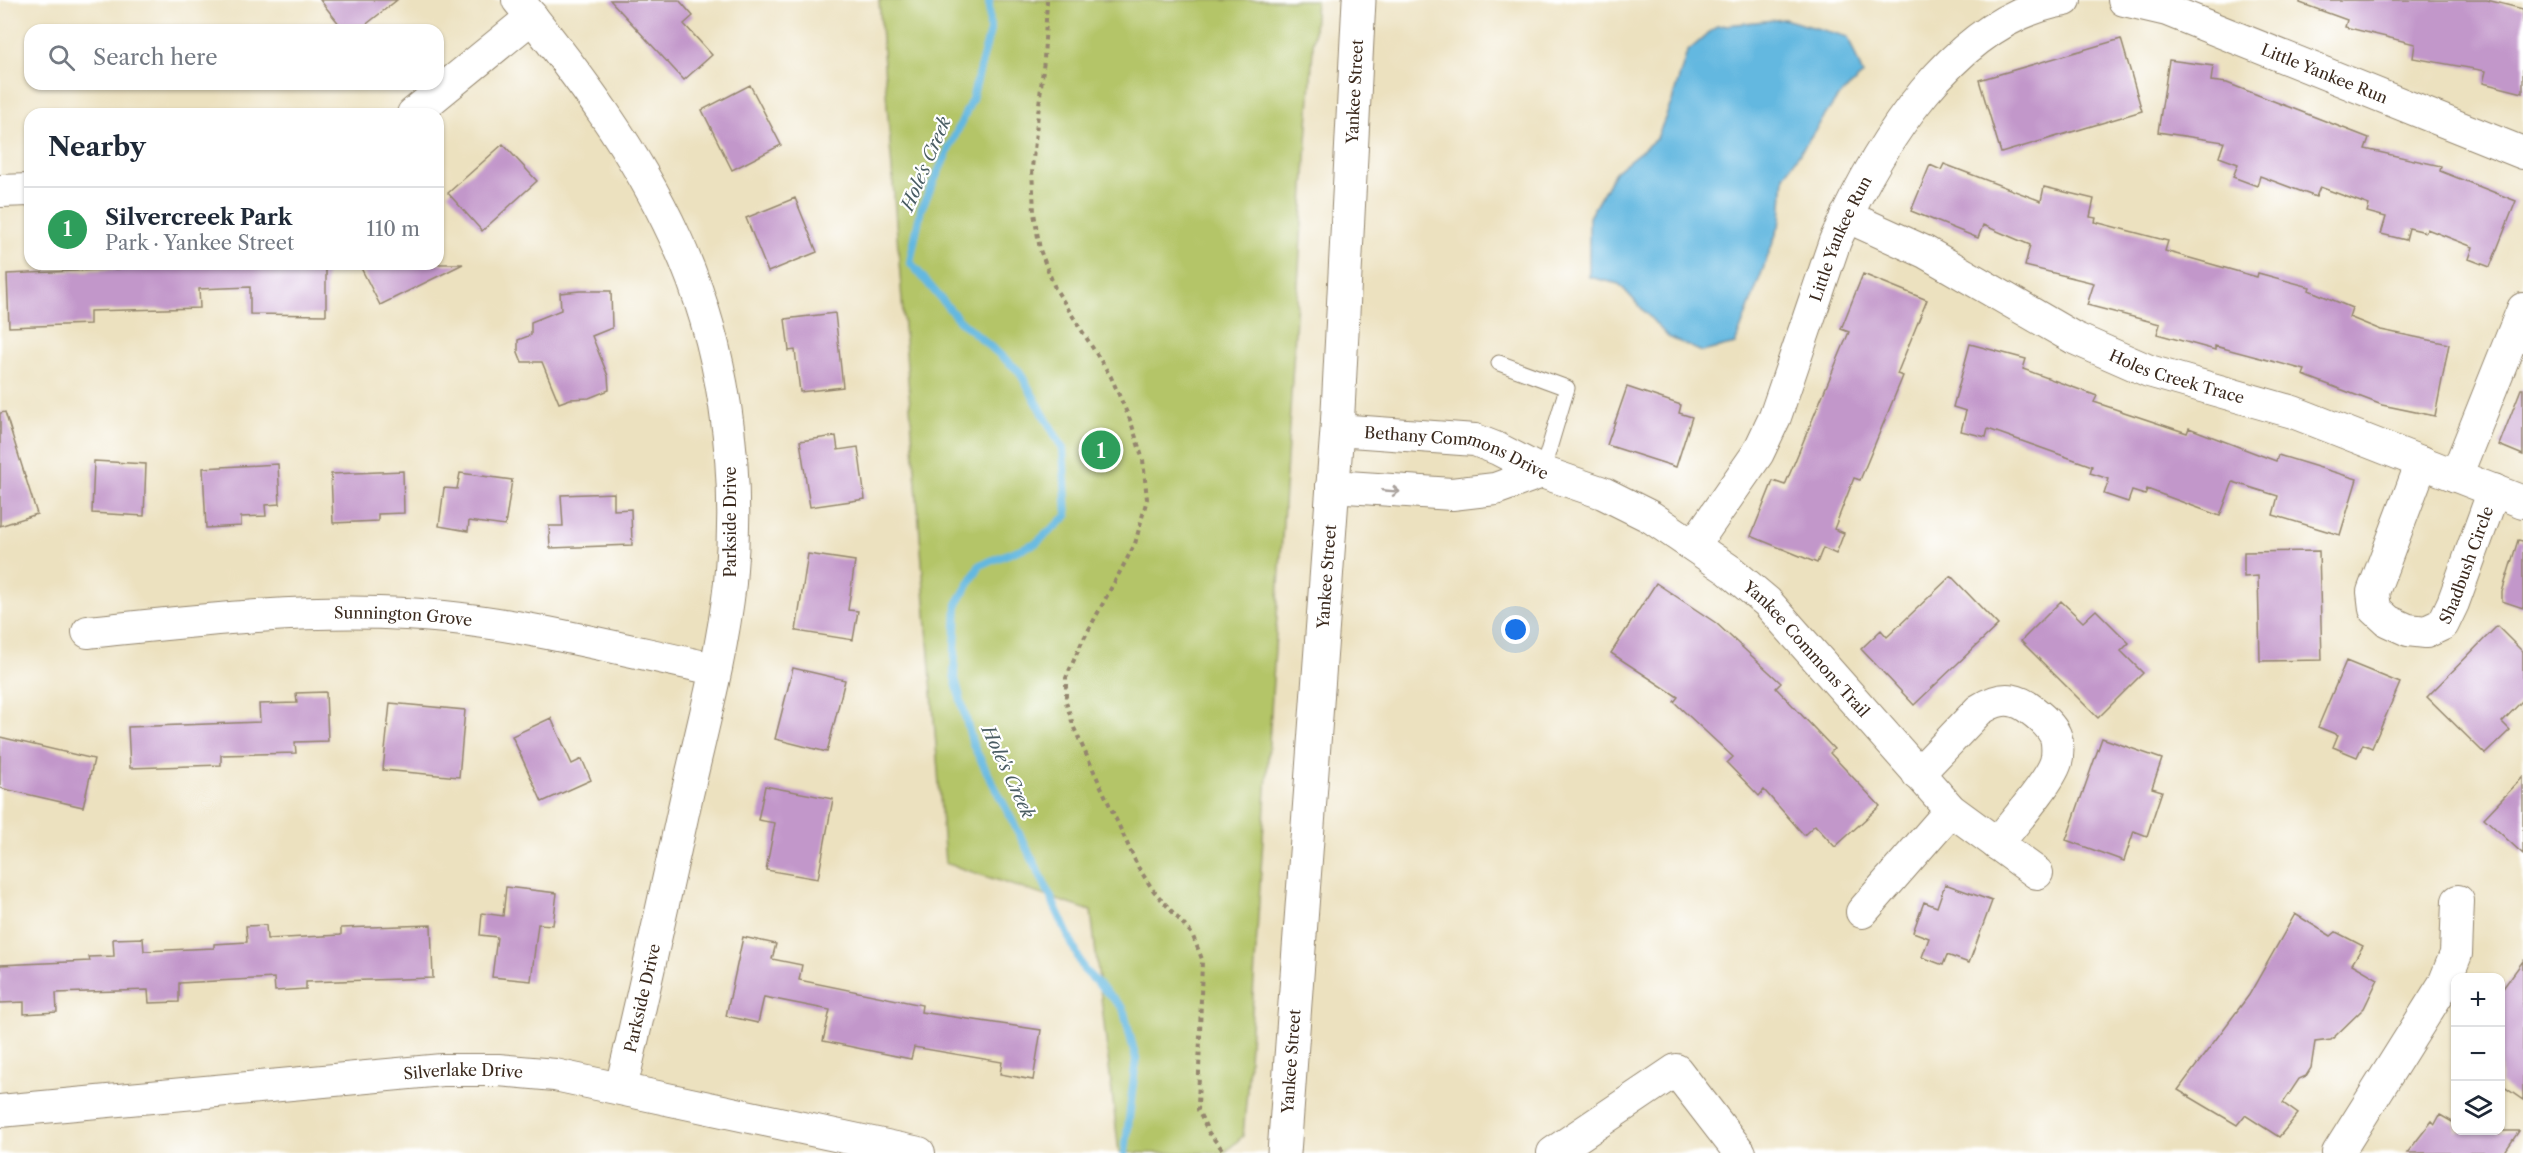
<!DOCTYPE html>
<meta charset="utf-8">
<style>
body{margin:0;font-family:"Libre Caslon Text",serif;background:#f2f2f3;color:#1f2937}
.controls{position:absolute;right:18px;bottom:18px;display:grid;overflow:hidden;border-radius:12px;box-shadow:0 2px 4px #0004}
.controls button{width:54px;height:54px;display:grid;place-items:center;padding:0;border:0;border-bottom:2px solid #e0e1e3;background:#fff;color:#1f2937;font:30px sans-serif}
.you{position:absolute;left:1516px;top:630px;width:21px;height:21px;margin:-15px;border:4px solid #fff;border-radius:50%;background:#1a73e8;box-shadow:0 0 0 9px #1a73e833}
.badge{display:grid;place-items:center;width:39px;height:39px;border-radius:50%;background:#c8321e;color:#fff;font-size:20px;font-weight:700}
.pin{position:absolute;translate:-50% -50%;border:3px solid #fff;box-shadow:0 2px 6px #0006}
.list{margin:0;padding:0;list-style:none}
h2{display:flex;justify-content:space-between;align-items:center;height:78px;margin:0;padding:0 24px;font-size:26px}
h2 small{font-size:20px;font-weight:400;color:#747a83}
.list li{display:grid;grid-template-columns:39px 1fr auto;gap:18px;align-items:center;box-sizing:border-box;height:84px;padding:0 24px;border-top:2px solid #e0e1e3}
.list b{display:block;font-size:22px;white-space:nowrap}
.list p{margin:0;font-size:20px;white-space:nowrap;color:#747a83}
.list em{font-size:20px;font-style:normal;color:#747a83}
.icon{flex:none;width:33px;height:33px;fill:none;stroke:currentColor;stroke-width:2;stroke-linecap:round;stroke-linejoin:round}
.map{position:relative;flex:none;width:2523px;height:1153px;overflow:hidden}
.search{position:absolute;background:#fff;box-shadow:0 2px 4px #0004;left:24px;top:24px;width:420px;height:66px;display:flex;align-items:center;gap:15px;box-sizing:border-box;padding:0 21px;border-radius:18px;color:#747a83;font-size:22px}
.panel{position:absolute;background:#fff;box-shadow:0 2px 4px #0004;left:24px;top:108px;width:420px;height:162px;border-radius:18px}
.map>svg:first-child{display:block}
</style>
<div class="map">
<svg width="2523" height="1153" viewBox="0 0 2523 1153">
<rect width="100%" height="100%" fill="#fff"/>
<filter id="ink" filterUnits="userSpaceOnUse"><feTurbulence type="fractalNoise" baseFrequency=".0167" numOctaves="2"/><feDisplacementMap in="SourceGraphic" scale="12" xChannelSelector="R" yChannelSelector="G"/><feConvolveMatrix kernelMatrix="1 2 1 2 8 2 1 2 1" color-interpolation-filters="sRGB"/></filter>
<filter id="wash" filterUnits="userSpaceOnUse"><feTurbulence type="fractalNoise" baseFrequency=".008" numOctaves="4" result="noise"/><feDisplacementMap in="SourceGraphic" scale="24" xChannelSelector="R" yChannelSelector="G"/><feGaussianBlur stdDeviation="1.35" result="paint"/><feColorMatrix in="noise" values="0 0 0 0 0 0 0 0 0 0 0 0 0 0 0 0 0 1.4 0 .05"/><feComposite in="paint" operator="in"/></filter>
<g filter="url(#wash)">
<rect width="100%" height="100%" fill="#ece1bf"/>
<path fill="#b4c568" stroke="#787843" stroke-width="1.5" d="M 879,0 L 1316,0 L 1247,1091 L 1243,1136 L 1224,1153 L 1119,1153 L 1091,911 L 945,863 Z"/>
<path fill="#64b8e0" stroke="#50717f" stroke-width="1.5" d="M 1784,19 L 1848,37 L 1863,75 L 1837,98 L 1784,176 L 1781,221 L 1735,344 L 1702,352 L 1668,337 L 1619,284 L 1589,277 L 1589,217 L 1615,172 L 1657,138 L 1672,101 L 1687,52 L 1717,26 Z"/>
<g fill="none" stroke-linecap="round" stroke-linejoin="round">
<path stroke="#64b8e0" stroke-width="8" d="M 989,0 L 990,31 L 972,99 L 921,209 L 910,262 L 958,319 L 1019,371 L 1063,449 L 1067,516 L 1036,543 L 980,565 L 957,604 L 954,675 L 973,745 L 1041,876 L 1084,970 L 1123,1008 L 1136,1059 L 1125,1153"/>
</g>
<g id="blocks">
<path fill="#c297ca" d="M 320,0 L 397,0 L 359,30 L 344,30 Z
M 610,0 L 679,0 L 693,16 L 684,24 L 712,55 L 684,80 Z
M 2300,0 L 2487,0 L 2523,9 L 2523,93 L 2483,83 L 2486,71 L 2413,58 L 2415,44 L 2345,27 L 2347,20 L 2300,3 Z
M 2121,39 L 2142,111 L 2001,153 L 1979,80 Z
M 2169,60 L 2213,66 L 2211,81 L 2227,83 L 2369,138 L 2365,149 L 2441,166 L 2440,171 L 2516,201 L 2490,267 L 2469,259 L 2473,247 L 2427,229 L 2426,232 L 2409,228 L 2406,240 L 2381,234 L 2386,217 L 2367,212 L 2369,205 L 2320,187 L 2316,197 L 2260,176 L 2257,186 L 2233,177 L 2238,164 L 2219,157 L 2224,142 L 2158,132 Z
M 750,85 L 781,145 L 732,170 L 702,110 Z
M 503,144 L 537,181 L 482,231 L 448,193 Z
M 1944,164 L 2041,201 L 2044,187 L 2094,199 L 2090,217 L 2096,218 L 2095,222 L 2168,241 L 2165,251 L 2257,277 L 2258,273 L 2310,287 L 2309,290 L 2352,308 L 2349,317 L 2381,330 L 2449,344 L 2435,416 L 2382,405 L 2303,375 L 2305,370 L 2215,346 L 2215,350 L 2157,334 L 2160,324 L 2087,305 L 2094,283 L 2025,266 L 2030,245 L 1983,225 L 1978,238 L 1911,211 L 1930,165 L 1941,170 Z
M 795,198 L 817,252 L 768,272 L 746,218 Z
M 119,264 L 326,265 L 326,315 L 250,314 L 250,287 L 199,289 L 200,308 L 90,311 L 90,324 L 9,327 L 7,274 L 119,269 Z
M 359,264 L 463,264 L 380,305 Z
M 1863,274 L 1927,300 L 1897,374 L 1903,376 L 1860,480 L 1854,478 L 1834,529 L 1844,533 L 1836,554 L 1823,548 L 1817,563 L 1751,536 L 1773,481 L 1785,485 L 1849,332 L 1841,329 Z
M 580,291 L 611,291 L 612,328 L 592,336 L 608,376 L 609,390 L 589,398 L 570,399 L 559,403 L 542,362 L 522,362 L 518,352 L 518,340 L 531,335 L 531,322 L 561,310 L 560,293 Z
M 835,313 L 843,387 L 800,392 L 795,350 L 789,351 L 785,319 Z
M 1970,344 L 2026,359 L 2023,369 L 2097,396 L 2094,402 L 2187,433 L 2189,428 L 2276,461 L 2278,455 L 2357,479 L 2340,535 L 2273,515 L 2278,496 L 2233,482 L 2220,516 L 2147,489 L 2145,495 L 2132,491 L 2128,502 L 2104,494 L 2109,479 L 2090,473 L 2092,466 L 1988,429 L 1986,437 L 1961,431 L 1966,411 L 1953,407 Z
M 1627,387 L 1681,405 L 1679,413 L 1692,417 L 1676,467 L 1607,445 Z
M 2521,389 L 2523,389 L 2523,455 L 2499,445 Z
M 5,412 L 37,514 L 0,526 L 0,413 Z
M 836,436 L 838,450 L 858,447 L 865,499 L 810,507 L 800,441 Z
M 94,461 L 146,464 L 144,516 L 92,513 Z
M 278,464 L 280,504 L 265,505 L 266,516 L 241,517 L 241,526 L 206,528 L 203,468 Z
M 403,471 L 404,513 L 378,514 L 378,521 L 333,523 L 331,474 Z
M 460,473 L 512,480 L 505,526 L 469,521 L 468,531 L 439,526 L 444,488 L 457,489 Z
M 614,493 L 614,510 L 631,509 L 632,545 L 550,548 L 549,526 L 563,526 L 561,495 Z
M 2518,540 L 2523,541 L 2523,608 L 2502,601 L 2502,592 Z
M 2319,551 L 2322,660 L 2260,661 L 2258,576 L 2244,577 L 2244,552 Z
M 808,554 L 855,561 L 848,610 L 858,611 L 853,640 L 796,631 Z
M 1951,576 L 1998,625 L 1914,705 L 1861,649 L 1881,630 L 1887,637 Z
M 1656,583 L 1716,623 L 1781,683 L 1776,688 L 1834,749 L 1830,753 L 1880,806 L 1835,847 L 1815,825 L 1804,835 L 1764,790 L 1759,796 L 1727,763 L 1733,757 L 1674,702 L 1678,697 L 1611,653 Z
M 2061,601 L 2083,622 L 2096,610 L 2129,643 L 2121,651 L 2143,673 L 2098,718 L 2021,641 Z
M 2497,626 L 2523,652 L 2523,700 L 2502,722 L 2510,730 L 2485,754 L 2427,697 Z
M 2346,661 L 2400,683 L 2372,748 L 2363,744 L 2357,757 L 2333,747 L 2338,735 L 2318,727 Z
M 793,668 L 845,680 L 827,752 L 775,739 Z
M 326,692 L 328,741 L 295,742 L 296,753 L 221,755 L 221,765 L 130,768 L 128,727 L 260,722 L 259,704 L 297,703 L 296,693 Z
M 390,703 L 465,710 L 459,777 L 383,770 Z
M 551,718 L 572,764 L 582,759 L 591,780 L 542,802 L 512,736 Z
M 0,737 L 94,759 L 83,807 L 0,788 Z
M 2102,738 L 2162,759 L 2152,788 L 2162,791 L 2147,836 L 2134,831 L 2124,861 L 2066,840 Z
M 2523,777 L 2523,854 L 2484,818 Z
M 765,786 L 833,799 L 818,879 L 766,870 L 775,823 L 758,820 Z
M 1945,884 L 1992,901 L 1969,963 L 1947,955 L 1943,965 L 1922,957 L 1929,938 L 1913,932 L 1924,902 L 1937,907 Z
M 506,887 L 557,893 L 553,925 L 538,924 L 531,981 L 492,977 L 497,937 L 480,935 L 482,913 L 503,916 Z
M 2295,914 L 2331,936 L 2336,932 L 2363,946 L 2352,964 L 2378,979 L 2364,1008 L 2331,1040 L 2315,1042 L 2311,1068 L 2306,1076 L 2299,1079 L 2283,1103 L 2298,1114 L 2279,1137 L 2245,1115 L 2237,1125 L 2178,1090 L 2249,995 Z
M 266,925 L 267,939 L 341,935 L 341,928 L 431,925 L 433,978 L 306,982 L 306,989 L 275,991 L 274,978 L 179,983 L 179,1002 L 149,1003 L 148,990 L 56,993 L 57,1012 L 24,1014 L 24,1002 L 0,1003 L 0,965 L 90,961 L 89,957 L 114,956 L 113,939 L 143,938 L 144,951 L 214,948 L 214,944 L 247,942 L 246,926 Z
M 743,937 L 776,944 L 772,959 L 802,965 L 799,980 L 922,1005 L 921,1012 L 1041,1030 L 1033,1080 L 1000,1074 L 1002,1062 L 914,1047 L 911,1059 L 823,1041 L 830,1010 L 764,997 L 758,1023 L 726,1016 Z
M 2523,961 L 2523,1100 L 2500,1084 L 2501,991 Z
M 2440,1115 L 2456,1124 L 2456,1131 L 2519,1131 L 2504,1153 L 2407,1153 L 2432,1121 L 2435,1124 Z"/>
</g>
</g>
<g filter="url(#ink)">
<use href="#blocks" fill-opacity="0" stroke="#94866e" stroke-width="1.5"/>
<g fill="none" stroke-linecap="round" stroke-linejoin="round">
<g stroke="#94866e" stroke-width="17">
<path id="lane" d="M 1499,363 L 1567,388 L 1542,472"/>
</g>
<g stroke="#94866e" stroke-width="34">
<g id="street">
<path d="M 518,0 C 578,74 635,150 675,237 C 724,342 741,467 730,583 C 722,655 702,728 686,799 C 665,895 644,992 621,1088"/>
<path id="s1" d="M 2124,0 L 2167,10 L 2523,153"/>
<path d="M 413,114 L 532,17"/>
<path d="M 0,191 L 30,190"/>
<path id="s2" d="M 1846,216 L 1925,252 L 2074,338 L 2149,371 L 2293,412 L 2523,502"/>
<path id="s3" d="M 1337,430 L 1475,440 L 1498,449 L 1542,472 L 1603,493 L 1651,517 L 1729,570 L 1767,602 L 1951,810 L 2037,873"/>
<path id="s4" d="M 2422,462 L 2373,592 L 2375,609 L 2388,621 L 2408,630 L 2426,632 L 2443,624 L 2453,603 L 2494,490"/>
<path d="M 2456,476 L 2523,309"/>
<path d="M 1332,486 L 1452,494 L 1495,489 L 1542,472"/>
<path id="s5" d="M 1694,545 L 1758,453 L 1775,417 L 1835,241 C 1877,147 1954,18 2065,0"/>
<path id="s6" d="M 88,632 C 193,621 300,608 406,614 C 507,619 615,648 714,669"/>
<path d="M 1918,774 L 1979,710 C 1994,700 2009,695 2026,706 C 2036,713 2050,724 2055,735 C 2058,742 2058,755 2056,762 C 2050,782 2011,826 1997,844"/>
<path d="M 1862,912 L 1951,810"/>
<path id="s7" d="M 0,1111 L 442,1070 L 498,1070 L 555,1075 L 919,1153"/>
<path d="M 1553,1153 L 1676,1070 L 1740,1153"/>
<path d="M 2338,1153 L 2444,984 L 2456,954 L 2458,901"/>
</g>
</g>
<g stroke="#94866e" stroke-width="35">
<g id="secondary">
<path id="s8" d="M 1284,1153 L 1337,430 L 1359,0"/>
</g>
</g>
<path stroke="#94866e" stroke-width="4" stroke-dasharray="4.5 4.5" stroke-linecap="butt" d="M 1047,0 L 1044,60 L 1032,168 L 1034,213 L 1040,250 L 1055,288 L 1111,377 L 1131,422 L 1143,460 L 1147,499 L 1135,544 L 1081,644 L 1066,678 L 1066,702 L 1074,728 L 1138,867 L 1153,890 L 1192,934 L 1202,959 L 1198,1110 L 1209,1133 L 1225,1153"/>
<use href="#lane" stroke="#fff" stroke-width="15"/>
<use href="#street" stroke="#fff" stroke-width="32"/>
<use href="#secondary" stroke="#fff" stroke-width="33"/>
</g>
<defs><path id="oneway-shaft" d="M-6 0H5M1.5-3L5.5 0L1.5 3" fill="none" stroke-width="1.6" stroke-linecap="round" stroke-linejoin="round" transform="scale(1.5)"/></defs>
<use stroke="#a79f9a" href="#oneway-shaft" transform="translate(1391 491) rotate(5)"/>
</g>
<g text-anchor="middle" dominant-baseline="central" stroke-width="4.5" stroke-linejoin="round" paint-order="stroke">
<g font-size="16" fill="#3b2a1e" stroke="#fff">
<text stroke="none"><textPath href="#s1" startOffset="214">Little Yankee Run</textPath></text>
<text stroke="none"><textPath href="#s8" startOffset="1064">Yankee Street</textPath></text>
<text stroke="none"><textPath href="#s5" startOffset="342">Little Yankee Run</textPath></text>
<text stroke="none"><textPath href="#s2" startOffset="369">Holes Creek Trace</textPath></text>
<text stroke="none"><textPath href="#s3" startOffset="123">Bethany Commons Drive</textPath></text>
<text transform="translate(730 522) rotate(-90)">Parkside Drive</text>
<text stroke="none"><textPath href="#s4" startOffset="296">Shadbush Circle</textPath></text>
<text stroke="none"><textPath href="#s8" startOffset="578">Yankee Street</textPath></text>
<text stroke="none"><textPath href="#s6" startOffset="316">Sunnington Grove</textPath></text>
<text stroke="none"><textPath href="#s3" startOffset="536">Yankee Commons Trail</textPath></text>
<text transform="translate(642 998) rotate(-77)">Parkside Drive</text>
<text stroke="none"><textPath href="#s8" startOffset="92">Yankee Street</textPath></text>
<text stroke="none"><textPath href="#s7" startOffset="465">Silverlake Drive</textPath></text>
</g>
<g font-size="18" font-style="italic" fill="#495c62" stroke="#fff">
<text transform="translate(926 164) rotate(-67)">Hole's Creek</text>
<text transform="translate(1008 772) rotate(65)">Hole's Creek</text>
</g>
</g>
</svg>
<div class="controls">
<button>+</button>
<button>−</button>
<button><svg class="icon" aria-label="layers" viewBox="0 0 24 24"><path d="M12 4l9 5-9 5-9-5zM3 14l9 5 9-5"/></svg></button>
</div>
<div class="you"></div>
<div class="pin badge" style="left:1101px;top:450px;background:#2e9e5b">1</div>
<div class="search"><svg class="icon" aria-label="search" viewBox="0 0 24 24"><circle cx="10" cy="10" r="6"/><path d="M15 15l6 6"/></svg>Search here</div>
<section class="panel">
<h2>Nearby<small></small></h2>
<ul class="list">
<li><span class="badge" style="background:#2e9e5b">1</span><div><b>Silvercreek Park</b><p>Park · Yankee Street</p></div><em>110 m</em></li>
</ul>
</section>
</div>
